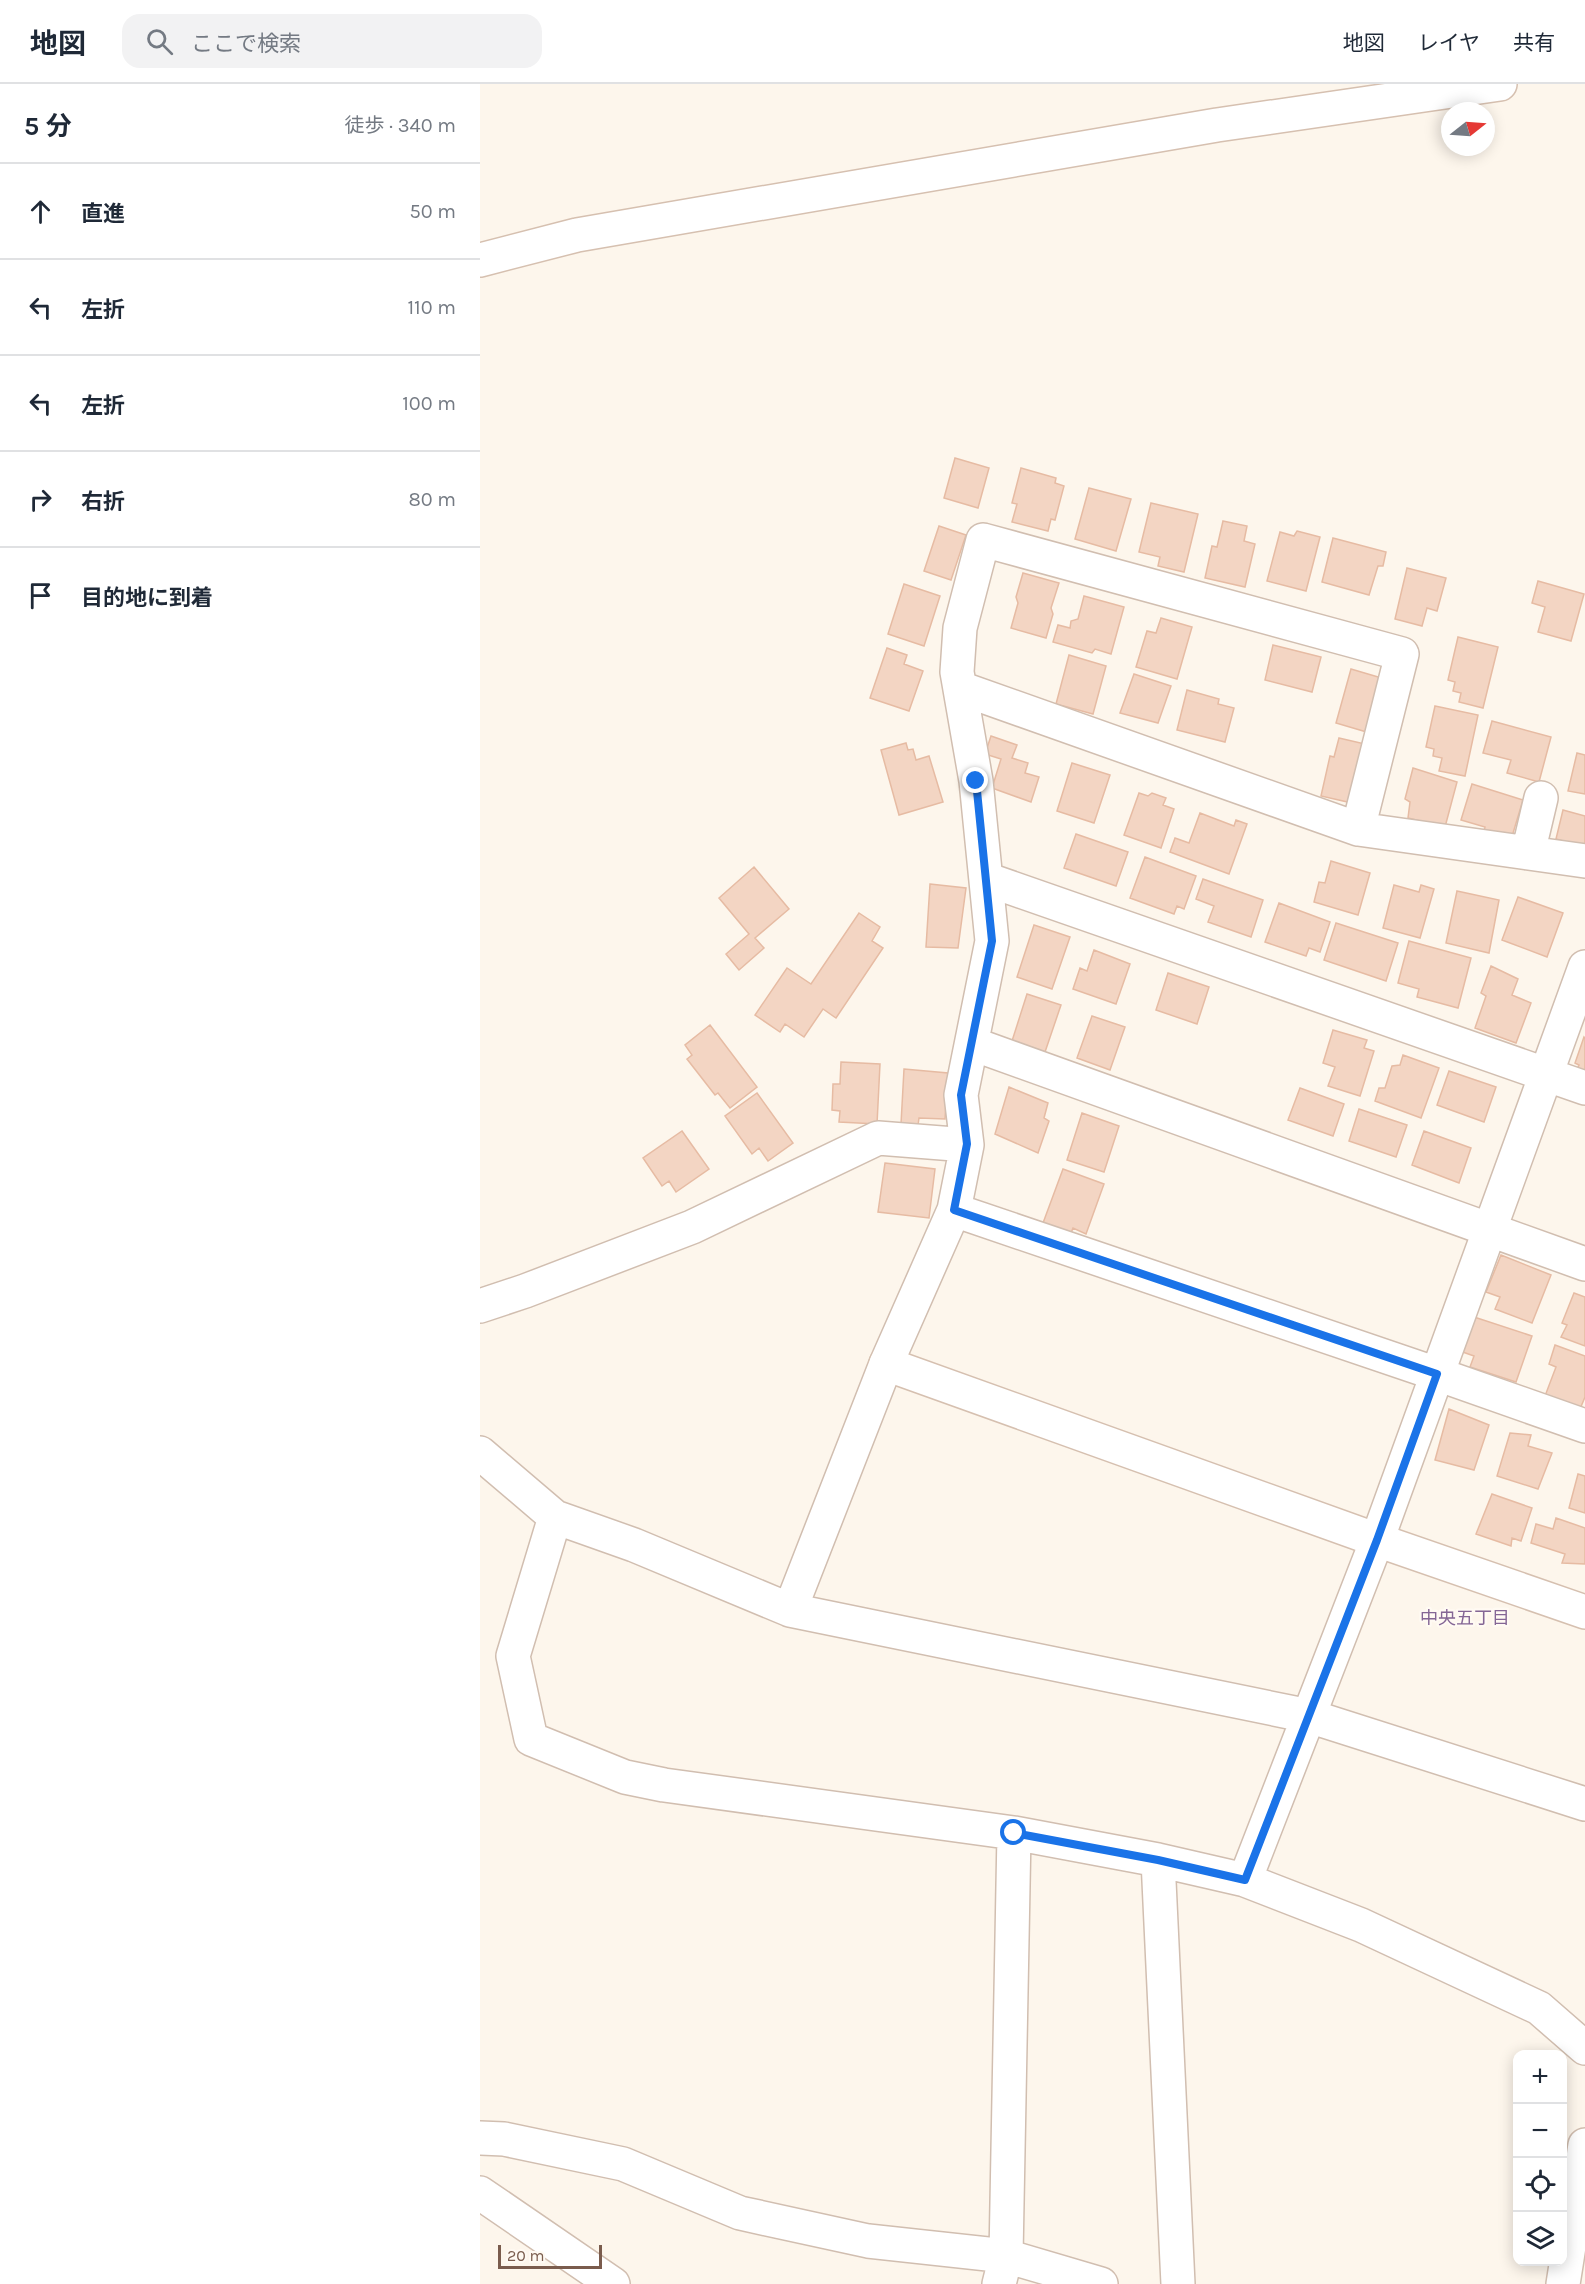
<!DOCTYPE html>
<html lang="ja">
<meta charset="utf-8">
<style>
body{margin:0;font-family:Karla,"Noto Sans JP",sans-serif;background:#f2f2f3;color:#1f2937}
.controls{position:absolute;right:18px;bottom:18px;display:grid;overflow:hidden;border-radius:12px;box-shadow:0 3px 15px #0003}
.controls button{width:54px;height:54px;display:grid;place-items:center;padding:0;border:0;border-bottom:2px solid #e0e1e3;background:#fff;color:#1f2937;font:30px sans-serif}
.compass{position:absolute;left:961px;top:18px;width:54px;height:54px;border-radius:50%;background:#fff;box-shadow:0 3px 15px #0003;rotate:73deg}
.scale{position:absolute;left:18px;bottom:15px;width:104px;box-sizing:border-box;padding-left:6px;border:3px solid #7a5c4d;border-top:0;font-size:16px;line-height:21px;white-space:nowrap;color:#7a5c4d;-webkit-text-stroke:4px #fffaf3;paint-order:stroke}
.stop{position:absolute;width:18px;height:18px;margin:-14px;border:4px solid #1a73e8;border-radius:50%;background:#fff}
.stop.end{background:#1a73e8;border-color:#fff;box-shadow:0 2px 6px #0008}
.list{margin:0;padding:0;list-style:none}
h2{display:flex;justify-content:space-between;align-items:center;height:78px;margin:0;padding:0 24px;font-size:26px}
h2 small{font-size:20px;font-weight:400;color:#747a83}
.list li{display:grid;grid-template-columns:39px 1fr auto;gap:18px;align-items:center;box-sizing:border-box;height:96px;padding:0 24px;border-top:2px solid #e0e1e3}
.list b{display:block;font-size:22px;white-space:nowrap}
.list em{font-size:20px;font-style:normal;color:#747a83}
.icon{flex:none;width:33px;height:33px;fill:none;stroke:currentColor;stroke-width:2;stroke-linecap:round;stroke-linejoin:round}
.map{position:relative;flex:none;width:1105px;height:2200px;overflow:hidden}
header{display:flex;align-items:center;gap:36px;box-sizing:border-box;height:84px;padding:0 30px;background:#fff;border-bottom:2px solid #e0e1e3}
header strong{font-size:28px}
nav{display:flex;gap:33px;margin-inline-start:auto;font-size:21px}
.search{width:420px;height:54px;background:#f2f2f3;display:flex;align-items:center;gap:15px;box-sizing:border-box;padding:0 21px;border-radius:18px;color:#747a83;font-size:22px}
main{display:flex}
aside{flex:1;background:#fff}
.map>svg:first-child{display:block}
</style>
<header>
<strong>地図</strong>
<div class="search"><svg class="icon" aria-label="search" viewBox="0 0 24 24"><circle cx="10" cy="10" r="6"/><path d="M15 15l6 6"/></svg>ここで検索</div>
<nav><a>地図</a><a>レイヤ</a><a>共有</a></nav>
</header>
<main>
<aside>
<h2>5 分<small>徒歩 · 340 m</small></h2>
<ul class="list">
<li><svg class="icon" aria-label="ahead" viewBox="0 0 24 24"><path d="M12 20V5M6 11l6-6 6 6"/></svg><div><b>直進</b></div><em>50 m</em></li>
<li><svg class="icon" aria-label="left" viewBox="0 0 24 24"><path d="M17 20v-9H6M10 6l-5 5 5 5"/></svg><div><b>左折</b></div><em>110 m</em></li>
<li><svg class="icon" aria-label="left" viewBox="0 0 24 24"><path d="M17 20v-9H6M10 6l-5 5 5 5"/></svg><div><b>左折</b></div><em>100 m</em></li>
<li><svg class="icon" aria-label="right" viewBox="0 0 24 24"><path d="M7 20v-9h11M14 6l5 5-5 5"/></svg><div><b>右折</b></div><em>80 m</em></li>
<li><svg class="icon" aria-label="arrive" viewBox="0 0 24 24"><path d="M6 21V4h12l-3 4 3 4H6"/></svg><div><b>目的地に到着</b></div></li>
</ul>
</aside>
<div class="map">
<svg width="1105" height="2200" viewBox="0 0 1105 2200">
<rect width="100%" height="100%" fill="#fdf6ec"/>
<path fill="#f3d5c3" stroke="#e6bba3" stroke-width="1.5" d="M 475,374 L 509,384 L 498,424 L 464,414 Z
M 541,384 L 576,394 L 575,399 L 584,402 L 575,436 L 571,435 L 568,447 L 532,438 L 537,420 L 532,419 Z
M 609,404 L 651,415 L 636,467 L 595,455 Z
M 671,419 L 718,430 L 704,488 L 678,482 L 680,473 L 659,468 Z
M 743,437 L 767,442 L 764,457 L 775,460 L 765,503 L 725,494 L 732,462 L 737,463 Z
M 459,442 L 486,451 L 471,496 L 444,487 Z
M 817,447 L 840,453 L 826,507 L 787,497 L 800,448 L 814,452 Z
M 853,454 L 906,468 L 903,482 L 898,482 L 889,511 L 842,498 Z
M 927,484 L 966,494 L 957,527 L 947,524 L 942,542 L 915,535 Z
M 543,489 L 579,499 L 571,524 L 573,530 L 566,554 L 531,544 L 538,519 L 536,513 Z
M 1058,497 L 1104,510 L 1091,557 L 1058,548 L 1065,523 L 1052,519 Z
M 424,500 L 460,512 L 444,562 L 408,550 Z
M 604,512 L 644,523 L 631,570 L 615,565 L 612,569 L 573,558 L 578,541 L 590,544 L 591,537 L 598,535 Z
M 681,534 L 712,543 L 697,595 L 656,583 L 667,547 L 676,549 Z
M 978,553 L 1018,563 L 1003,624 L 979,618 L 981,609 L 973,607 L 975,598 L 968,596 Z
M 793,561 L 841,573 L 832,608 L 785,596 Z
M 407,564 L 427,571 L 424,580 L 443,587 L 429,627 L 390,614 Z
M 589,571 L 626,582 L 613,630 L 576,620 Z
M 871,585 L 905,595 L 890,649 L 856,639 Z
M 654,590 L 691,602 L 678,639 L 640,629 Z
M 707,606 L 739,615 L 738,620 L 754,624 L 745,658 L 697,646 Z
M 955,622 L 998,631 L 985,692 L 959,687 L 962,674 L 953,672 L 954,665 L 946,663 Z
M 1012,637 L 1071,653 L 1059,698 L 1027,689 L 1031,676 L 1003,669 Z
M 511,652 L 537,661 L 532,674 L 548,679 L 545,689 L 559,693 L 551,718 L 512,704 L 521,675 L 505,670 Z
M 859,654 L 885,660 L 872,719 L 841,712 L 850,672 L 854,673 Z
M 426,659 L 428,666 L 433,665 L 436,676 L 449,672 L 463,718 L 419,731 L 401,666 Z
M 1097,669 L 1105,671 L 1105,710 L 1088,707 Z
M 592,679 L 630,691 L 614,739 L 577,727 Z
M 933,684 L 977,698 L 965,743 L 928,734 L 930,718 L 925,715 Z
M 992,700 L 1043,716 L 1030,759 L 1003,751 L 1005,743 L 981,736 Z
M 659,709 L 668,712 L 672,709 L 686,714 L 683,721 L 694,725 L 681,764 L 644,751 Z
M 1083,726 L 1105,732 L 1105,773 L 1091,759 L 1076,755 Z
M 720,729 L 754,742 L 756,736 L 767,740 L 749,790 L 690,768 L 695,754 L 709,759 Z
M 596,750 L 648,768 L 636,802 L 584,784 Z
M 665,773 L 716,792 L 704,825 L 697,822 L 694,830 L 650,814 Z
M 851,777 L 890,789 L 878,831 L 834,818 L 839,798 L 845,799 Z
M 274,783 L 309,825 L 275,854 L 284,864 L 259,886 L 246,870 L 269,850 L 239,814 Z
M 723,795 L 783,816 L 771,853 L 728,838 L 734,822 L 716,815 Z
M 450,800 L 486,804 L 478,864 L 446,863 Z
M 914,801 L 939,808 L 941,801 L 954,805 L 940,854 L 903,844 Z
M 977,807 L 1019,816 L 1009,869 L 966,859 Z
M 1038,813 L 1083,829 L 1067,873 L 1022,856 Z
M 799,819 L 850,838 L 840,868 L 829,864 L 826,872 L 785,858 Z
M 379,829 L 400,843 L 392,857 L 403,864 L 356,934 L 343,925 L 324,953 L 305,940 L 300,948 L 275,931 L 307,884 L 331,900 Z
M 856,839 L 918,859 L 906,897 L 844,876 Z
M 554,841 L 590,853 L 572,905 L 537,893 Z
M 929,857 L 991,874 L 978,924 L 937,913 L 939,905 L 918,899 Z
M 614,866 L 650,880 L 636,920 L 593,905 L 600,884 L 607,887 Z
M 1011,882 L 1038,895 L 1032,911 L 1051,919 L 1036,959 L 995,944 L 1006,912 L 1001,909 Z
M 688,889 L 729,903 L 717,940 L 676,926 Z
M 547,910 L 581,921 L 565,968 L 532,957 Z
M 612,932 L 645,943 L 630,986 L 597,974 Z
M 230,941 L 277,1003 L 250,1024 L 238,1009 L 235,1011 L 207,975 L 212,971 L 205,961 Z
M 853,946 L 887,956 L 884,964 L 894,967 L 880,1012 L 848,1002 L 855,983 L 843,979 Z
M 1104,953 L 1105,954 L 1105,991 L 1096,987 L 1099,981 L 1095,979 Z
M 923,971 L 959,984 L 941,1034 L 895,1017 L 899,1004 L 905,1004 L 912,982 L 920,981 Z
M 361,978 L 400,980 L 397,1040 L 359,1038 L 360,1027 L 352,1026 L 353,1000 L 360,1000 Z
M 424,985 L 468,989 L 465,1035 L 439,1034 L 438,1041 L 421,1040 Z
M 969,987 L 1016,1003 L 1004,1038 L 957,1021 Z
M 529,1003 L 568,1019 L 564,1034 L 569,1037 L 558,1069 L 515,1050 Z
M 820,1004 L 864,1020 L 853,1052 L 808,1036 Z
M 277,1009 L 313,1059 L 288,1077 L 279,1064 L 272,1070 L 245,1032 Z
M 879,1025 L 927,1041 L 916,1073 L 869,1057 Z
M 602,1029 L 639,1042 L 624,1088 L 587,1076 Z
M 202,1047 L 229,1085 L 196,1108 L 189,1097 L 182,1102 L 163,1074 Z
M 944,1047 L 991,1064 L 979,1099 L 932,1081 Z
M 405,1079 L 455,1085 L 449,1134 L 398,1128 Z
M 583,1085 L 624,1100 L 606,1150 L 593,1144 L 591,1149 L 563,1139 Z
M 1021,1171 L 1071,1191 L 1052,1239 L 1015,1225 L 1020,1213 L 1006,1208 Z
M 1094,1209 L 1105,1213 L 1105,1262 L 1081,1253 L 1087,1241 L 1082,1239 Z
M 988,1231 L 1052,1252 L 1036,1298 L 990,1283 L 994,1272 L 977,1266 Z
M 1075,1261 L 1105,1272 L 1105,1313 L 1100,1325 L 1065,1312 L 1076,1283 L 1069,1280 Z
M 969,1325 L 1009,1341 L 994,1386 L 955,1376 Z
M 1030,1349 L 1051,1351 L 1048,1362 L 1072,1369 L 1058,1405 L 1017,1392 Z
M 1098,1390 L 1105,1392 L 1105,1429 L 1089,1424 Z
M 1012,1410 L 1052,1424 L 1041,1457 L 1032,1454 L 1031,1462 L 996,1450 Z
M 1076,1434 L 1105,1444 L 1105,1480 L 1082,1479 L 1085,1470 L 1051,1459 L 1056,1440 L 1073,1445 Z"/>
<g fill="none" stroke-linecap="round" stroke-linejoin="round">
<g stroke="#d1beb0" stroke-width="36">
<path id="street" d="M 480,604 L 878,745 L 1105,777
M 1048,769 L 1061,714
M 506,795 L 1105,1004
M 493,960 L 1105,1180
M 474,1126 L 957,1290 L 1105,1342
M 0,1222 L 45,1207 L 212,1143 L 398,1054 L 487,1061
M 0,1369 L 75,1433 L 154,1461 L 310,1526 L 406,1280 L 474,1126 L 487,1061 L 481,1011 L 512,857 L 496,697 L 477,588 L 480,544 L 503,456 L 922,570 L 878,745
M 75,1433 L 33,1572 L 51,1655 L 145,1693 L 184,1701 L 534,1749 L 678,1776 L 765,1796 L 881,1841 L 1059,1924 L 1105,1964
M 310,1526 L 829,1632 L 1105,1720
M 678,1776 L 698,2200
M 765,1796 L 897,1456 L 1105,883
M 0,2054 L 24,2055 L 143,2080 L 260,2129 L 388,2157 L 526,2172 L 621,2200
M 0,2109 L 133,2200
M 519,2200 L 526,2172 L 534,1749
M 1083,2200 L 1105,2061"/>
</g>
<g stroke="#d6c0b0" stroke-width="36">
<path id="secondary" d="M 0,176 L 97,151 L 737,41 L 1020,0
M 406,1280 L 897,1456 L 1105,1528"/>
</g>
<use href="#street" stroke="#fff" stroke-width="33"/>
<use href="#secondary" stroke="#fff" stroke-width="33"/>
</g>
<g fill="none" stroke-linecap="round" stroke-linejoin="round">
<path stroke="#1a73e8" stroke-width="8" d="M 496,697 L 512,857 L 481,1011 L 487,1060 L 474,1126 L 957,1290 L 897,1456 L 765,1796 L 678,1776 L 534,1749"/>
</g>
<g text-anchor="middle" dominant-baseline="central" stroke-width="4.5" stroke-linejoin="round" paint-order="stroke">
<g font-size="18" fill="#846695" stroke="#fffaf3">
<text x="985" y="1534">中央五丁目</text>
</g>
</g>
</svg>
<div class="controls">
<button>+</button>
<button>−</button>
<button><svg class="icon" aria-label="locate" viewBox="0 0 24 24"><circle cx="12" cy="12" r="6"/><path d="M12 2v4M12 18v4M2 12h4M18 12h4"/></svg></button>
<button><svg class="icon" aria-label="layers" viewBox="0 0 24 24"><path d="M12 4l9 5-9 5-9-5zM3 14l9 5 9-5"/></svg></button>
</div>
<svg class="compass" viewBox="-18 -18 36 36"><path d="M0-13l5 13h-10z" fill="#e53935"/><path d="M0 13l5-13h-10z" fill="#747a83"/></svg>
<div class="scale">20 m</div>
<div class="stop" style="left:534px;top:1749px"></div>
<div class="stop end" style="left:496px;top:697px"></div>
</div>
</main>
